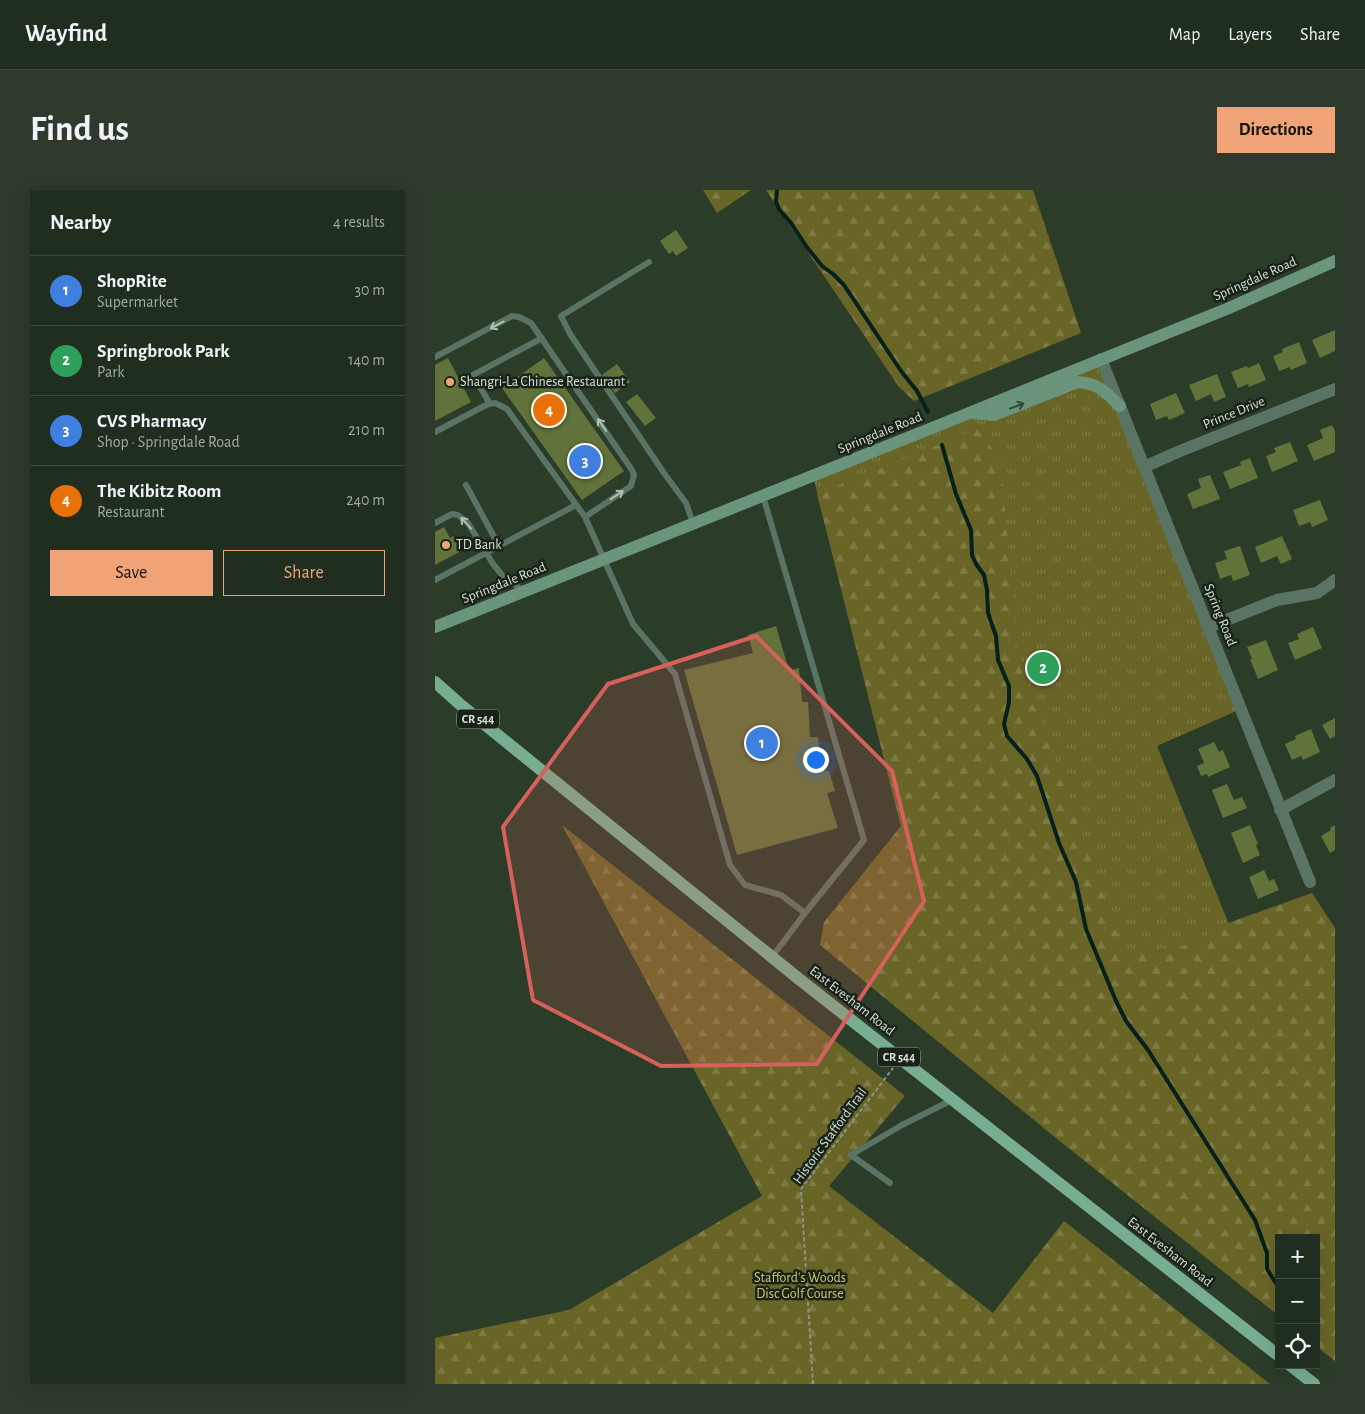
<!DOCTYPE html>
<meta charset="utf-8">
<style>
body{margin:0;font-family:"Alegreya Sans",sans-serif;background:#2d3a2c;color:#f1f3f6}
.controls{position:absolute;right:15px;bottom:15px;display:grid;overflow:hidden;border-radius:0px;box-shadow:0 5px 20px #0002}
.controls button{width:45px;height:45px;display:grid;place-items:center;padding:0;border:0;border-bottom:1px solid #3d4a3d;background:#202e1f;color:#f1f3f6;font:25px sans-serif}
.you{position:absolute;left:380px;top:569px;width:18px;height:18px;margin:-12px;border:4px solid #fff;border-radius:50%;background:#1a73e8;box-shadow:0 0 0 8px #1a73e833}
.badge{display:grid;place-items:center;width:32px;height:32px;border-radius:50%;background:#efa377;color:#fff;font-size:16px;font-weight:700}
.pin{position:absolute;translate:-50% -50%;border:2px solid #fff;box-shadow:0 1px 5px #0006}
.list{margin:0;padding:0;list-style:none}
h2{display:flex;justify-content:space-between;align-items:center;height:65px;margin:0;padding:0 20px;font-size:21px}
h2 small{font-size:16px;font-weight:400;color:#a2a8a4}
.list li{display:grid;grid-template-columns:32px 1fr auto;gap:15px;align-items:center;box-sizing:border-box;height:70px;padding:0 20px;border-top:1px solid #3d4a3d}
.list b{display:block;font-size:19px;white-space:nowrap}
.list p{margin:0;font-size:16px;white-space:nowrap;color:#a2a8a4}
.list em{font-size:16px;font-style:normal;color:#a2a8a4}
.actions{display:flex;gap:10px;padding:15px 20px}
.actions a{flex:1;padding:11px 0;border:1px solid #efa377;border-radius:0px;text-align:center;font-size:18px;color:#efa377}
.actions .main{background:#efa377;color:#111}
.icon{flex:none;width:28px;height:28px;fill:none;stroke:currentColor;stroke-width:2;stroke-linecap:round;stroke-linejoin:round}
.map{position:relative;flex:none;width:900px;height:1194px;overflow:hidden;border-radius:0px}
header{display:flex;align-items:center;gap:30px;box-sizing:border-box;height:70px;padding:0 25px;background:#202e1f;border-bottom:1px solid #3d4a3d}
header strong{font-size:24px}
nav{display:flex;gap:28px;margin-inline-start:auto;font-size:18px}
.intro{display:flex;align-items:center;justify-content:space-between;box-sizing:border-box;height:120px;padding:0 30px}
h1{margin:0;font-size:35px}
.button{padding:12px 22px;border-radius:0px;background:#efa377;color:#111;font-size:18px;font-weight:700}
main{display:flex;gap:30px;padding:0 30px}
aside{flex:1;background:#202e1f;border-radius:0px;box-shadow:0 5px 20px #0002}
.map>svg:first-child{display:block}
</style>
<header>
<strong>Wayfind</strong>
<nav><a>Map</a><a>Layers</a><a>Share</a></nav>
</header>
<div class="intro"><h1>Find us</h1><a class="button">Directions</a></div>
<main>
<aside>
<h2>Nearby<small>4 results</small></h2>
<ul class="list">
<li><span class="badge" style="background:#3f7fe0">1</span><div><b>ShopRite</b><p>Supermarket</p></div><em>30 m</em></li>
<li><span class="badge" style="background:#2e9e5b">2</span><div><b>Springbrook Park</b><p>Park</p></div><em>140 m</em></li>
<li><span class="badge" style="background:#3f7fe0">3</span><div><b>CVS Pharmacy</b><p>Shop · Springdale Road</p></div><em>210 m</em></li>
<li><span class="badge" style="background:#e8710a">4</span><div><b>The Kibitz Room</b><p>Restaurant</p></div><em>240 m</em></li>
</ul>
<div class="actions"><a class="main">Save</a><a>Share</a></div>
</aside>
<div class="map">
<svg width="900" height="1194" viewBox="0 0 900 1194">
<defs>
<pattern id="grass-tufts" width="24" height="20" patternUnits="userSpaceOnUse" patternTransform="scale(1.25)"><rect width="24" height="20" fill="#696527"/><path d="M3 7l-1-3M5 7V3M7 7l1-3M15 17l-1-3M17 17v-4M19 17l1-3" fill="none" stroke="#7e7b45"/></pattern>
<pattern id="forest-firs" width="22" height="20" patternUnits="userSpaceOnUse" patternTransform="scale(1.25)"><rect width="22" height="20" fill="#696527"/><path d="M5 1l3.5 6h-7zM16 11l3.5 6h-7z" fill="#7e7b45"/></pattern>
</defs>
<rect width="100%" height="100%" fill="#2b3d29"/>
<path fill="url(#grass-tufts)" d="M 666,169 L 806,519 L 722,556 L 799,747 L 665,822 L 466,636 L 378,286 Z"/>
<path fill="url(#forest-firs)" d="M 268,0 L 316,0 L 282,23 Z
M 331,0 L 598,0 L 646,143 L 479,211 L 464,197 Z
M 542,239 L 566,270 L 582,461 L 690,765 L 754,755 L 793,733 L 877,703 L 900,738 L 900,1171 L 881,1156 L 881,1048 L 844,1048 L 844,1126 L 616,944 L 385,755 L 389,732 L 466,636 L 382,304 Z
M 127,635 L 470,906 L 394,996 L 558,1123 L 629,1031 L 835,1194 L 0,1194 L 0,1148 L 134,1120 L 327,1006 Z"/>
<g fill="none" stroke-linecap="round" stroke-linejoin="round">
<path stroke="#06201b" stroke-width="4" d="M 342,0 L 341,12 L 344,19 L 356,33 L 371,56 L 387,76 L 398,84 L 409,95 L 466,181 L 482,201 L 493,222
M 507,255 L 521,304 L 536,340 L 537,365 L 541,374 L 549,385 L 552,400 L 553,423 L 561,446 L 563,470 L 574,496 L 574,512 L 569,534 L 572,546 L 592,569 L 602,586 L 624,653 L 641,692 L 651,739 L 681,811 L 691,831 L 713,860 L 820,1030 L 832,1063 L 832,1079 L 844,1098
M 881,1171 L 882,1172"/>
</g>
<path fill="#61723a" d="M 241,40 L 253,58 L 241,66 L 238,61 L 234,64 L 225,51 Z
M 900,140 L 900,161 L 885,168 L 877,150 Z
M 864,152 L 872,173 L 856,180 L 855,177 L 844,181 L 838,166 L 848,162 L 847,159 Z
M 13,168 L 36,212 L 0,231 L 0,175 Z
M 109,168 L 189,281 L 147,310 L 67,198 Z
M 824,173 L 831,190 L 814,197 L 813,194 L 803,198 L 796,182 L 812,176 L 813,178 Z
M 182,174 L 195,192 L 180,203 L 167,185 Z
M 782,184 L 791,207 L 779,212 L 776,204 L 761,211 L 754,195 Z
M 741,203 L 750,223 L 734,230 L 732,226 L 721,230 L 715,214 Z
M 202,204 L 221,228 L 210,236 L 191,212 Z
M 897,235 L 900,241 L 900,262 L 879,271 L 872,255 L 888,248 L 885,240 Z
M 855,252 L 863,271 L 837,282 L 831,266 L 841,262 L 839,258 Z
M 815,268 L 823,288 L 795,299 L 788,282 L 806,275 L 805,272 Z
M 775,285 L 785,309 L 758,319 L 752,304 L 766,298 L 763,289 Z
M 885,310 L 893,330 L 877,337 L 875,332 L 864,336 L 858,320 Z
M 9,337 L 15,348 L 18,346 L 26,361 L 0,375 L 0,342 Z
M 847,346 L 857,369 L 846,374 L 842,366 L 826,373 L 820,357 Z
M 805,356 L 815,385 L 798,391 L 796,385 L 785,389 L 780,373 L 792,369 L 789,361 Z
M 341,436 L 354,481 L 364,478 L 367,512 L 373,512 L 375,547 L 383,547 L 387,581 L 394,581 L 400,601 L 392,603 L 403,638 L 302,665 L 249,480 L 318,463 L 313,445 Z
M 878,437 L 887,458 L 860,470 L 853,453 L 864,449 L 862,444 Z
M 831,450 L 843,480 L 823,489 L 815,469 L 817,469 L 812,457 Z
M 900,528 L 900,546 L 895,549 L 887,535 Z
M 876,539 L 885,562 L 868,570 L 866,566 L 857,570 L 850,554 L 861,549 L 860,546 Z
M 779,552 L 784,562 L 788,560 L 795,577 L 773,587 L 772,584 L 766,586 L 762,576 L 769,573 L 763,559 Z
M 792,594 L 799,610 L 807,607 L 812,618 L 788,628 L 777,600 Z
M 815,635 L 823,654 L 821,655 L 825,665 L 808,673 L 796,643 Z
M 900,635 L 900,660 L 895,663 L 886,646 L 896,640 L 895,638 Z
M 829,680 L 834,691 L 839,689 L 844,700 L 823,709 L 814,687 Z"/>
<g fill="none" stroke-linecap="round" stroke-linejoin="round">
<path stroke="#879686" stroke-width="2" stroke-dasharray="4 2.5" stroke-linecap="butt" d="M 378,1194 L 366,999 L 458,878"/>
<path stroke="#597365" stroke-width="6" d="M 214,72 L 126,126 L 135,144 L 229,283 L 251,313 L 258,333
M 0,167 L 77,126 L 84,127 L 96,133 L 197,280 L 199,285 L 196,296 L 150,327
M 55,214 L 38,185 L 107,148
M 0,242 L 53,214 L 60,213 L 72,219 L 150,327 L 198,434 L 240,484 L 295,675 L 310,695 L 346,705 L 370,723 L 337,767
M 31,295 L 64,356
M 328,306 L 429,650 L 370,723
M 0,333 L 17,324 L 23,325 L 33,333 L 58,374 L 67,385 L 88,401
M 0,390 L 141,315
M 455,993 L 416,965 L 467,935 L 517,910"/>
<path stroke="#597365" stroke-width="12" d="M 666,169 L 875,692
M 709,277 L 745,261 L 900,199
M 774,437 L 842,410 L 882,403 L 900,390
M 845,620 L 900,590"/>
<path stroke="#6b947d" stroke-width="12" d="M 538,223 L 559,225 L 643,192 C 665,194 670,202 685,216
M 0,437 L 502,236 L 794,118 L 900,71"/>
<path stroke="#77ad90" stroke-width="12" d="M 0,492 L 27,516 L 364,789 L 844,1166
M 855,1175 L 879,1194"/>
</g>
<defs><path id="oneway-shaft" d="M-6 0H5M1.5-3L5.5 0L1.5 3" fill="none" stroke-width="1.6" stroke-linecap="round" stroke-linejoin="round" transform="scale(1.25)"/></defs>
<g stroke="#b0c1b3">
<use href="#oneway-shaft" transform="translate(62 135) rotate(152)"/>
<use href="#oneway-shaft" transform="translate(167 235) rotate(-125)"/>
<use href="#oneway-shaft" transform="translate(182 305) rotate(-34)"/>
<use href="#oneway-shaft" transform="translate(31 333) rotate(-132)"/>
</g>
<use stroke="#364a3b" href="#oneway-shaft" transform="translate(582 216) rotate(-21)"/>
<path fill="#d6605c" fill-opacity="0.2" stroke="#d6605c" stroke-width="4" stroke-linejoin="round" d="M 321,446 L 457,581 L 489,711 L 382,874 L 226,876 L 98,810 L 68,637 L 173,494 Z"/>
<g fill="#efa377" stroke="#192218" stroke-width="2">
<circle cx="15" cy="192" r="5"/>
<circle cx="11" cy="355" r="5"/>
</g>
<g text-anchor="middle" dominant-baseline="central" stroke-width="5" stroke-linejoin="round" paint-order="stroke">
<g fill="#192218" stroke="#9da89c" stroke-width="1">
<rect x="22" y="519.5" width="42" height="19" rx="4"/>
<rect x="443" y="857.5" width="42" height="19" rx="4"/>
</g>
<g font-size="12" font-weight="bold" fill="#d6e2d5">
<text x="43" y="529">CR 544</text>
<text x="464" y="867">CR 544</text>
</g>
<g font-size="14" fill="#d6e2d5" stroke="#192218">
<text transform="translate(820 89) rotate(-24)">Springdale Road</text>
<text transform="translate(799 223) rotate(-22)">Prince Drive</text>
<text transform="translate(445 243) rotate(-22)">Springdale Road</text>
<text transform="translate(69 393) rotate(-22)">Springdale Road</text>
<text transform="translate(785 425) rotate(68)">Spring Road</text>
<text transform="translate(417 811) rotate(38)">East Evesham Road</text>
<text transform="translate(395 946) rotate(-54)">Historic Stafford Trail</text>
<text transform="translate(735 1062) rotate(38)">East Evesham Road</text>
</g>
<g font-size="14" fill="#d6e2d5" stroke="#192218" text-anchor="start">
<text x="25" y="192">Shangri-La Chinese Restaurant</text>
<text x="21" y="355">TD Bank</text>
</g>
<g font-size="14" fill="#cfc96e" stroke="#192218">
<text x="365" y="1088">Stafford's Woods<tspan x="365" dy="16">Disc Golf Course</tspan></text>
</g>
</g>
</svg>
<div class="controls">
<button>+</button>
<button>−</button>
<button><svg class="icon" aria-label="locate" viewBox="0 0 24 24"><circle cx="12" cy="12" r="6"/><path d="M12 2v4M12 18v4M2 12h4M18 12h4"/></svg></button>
</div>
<div class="you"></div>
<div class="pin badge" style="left:327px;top:553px;background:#3f7fe0">1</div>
<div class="pin badge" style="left:608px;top:478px;background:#2e9e5b">2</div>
<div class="pin badge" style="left:150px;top:271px;background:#3f7fe0">3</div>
<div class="pin badge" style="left:114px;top:220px;background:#e8710a">4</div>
</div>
</main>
